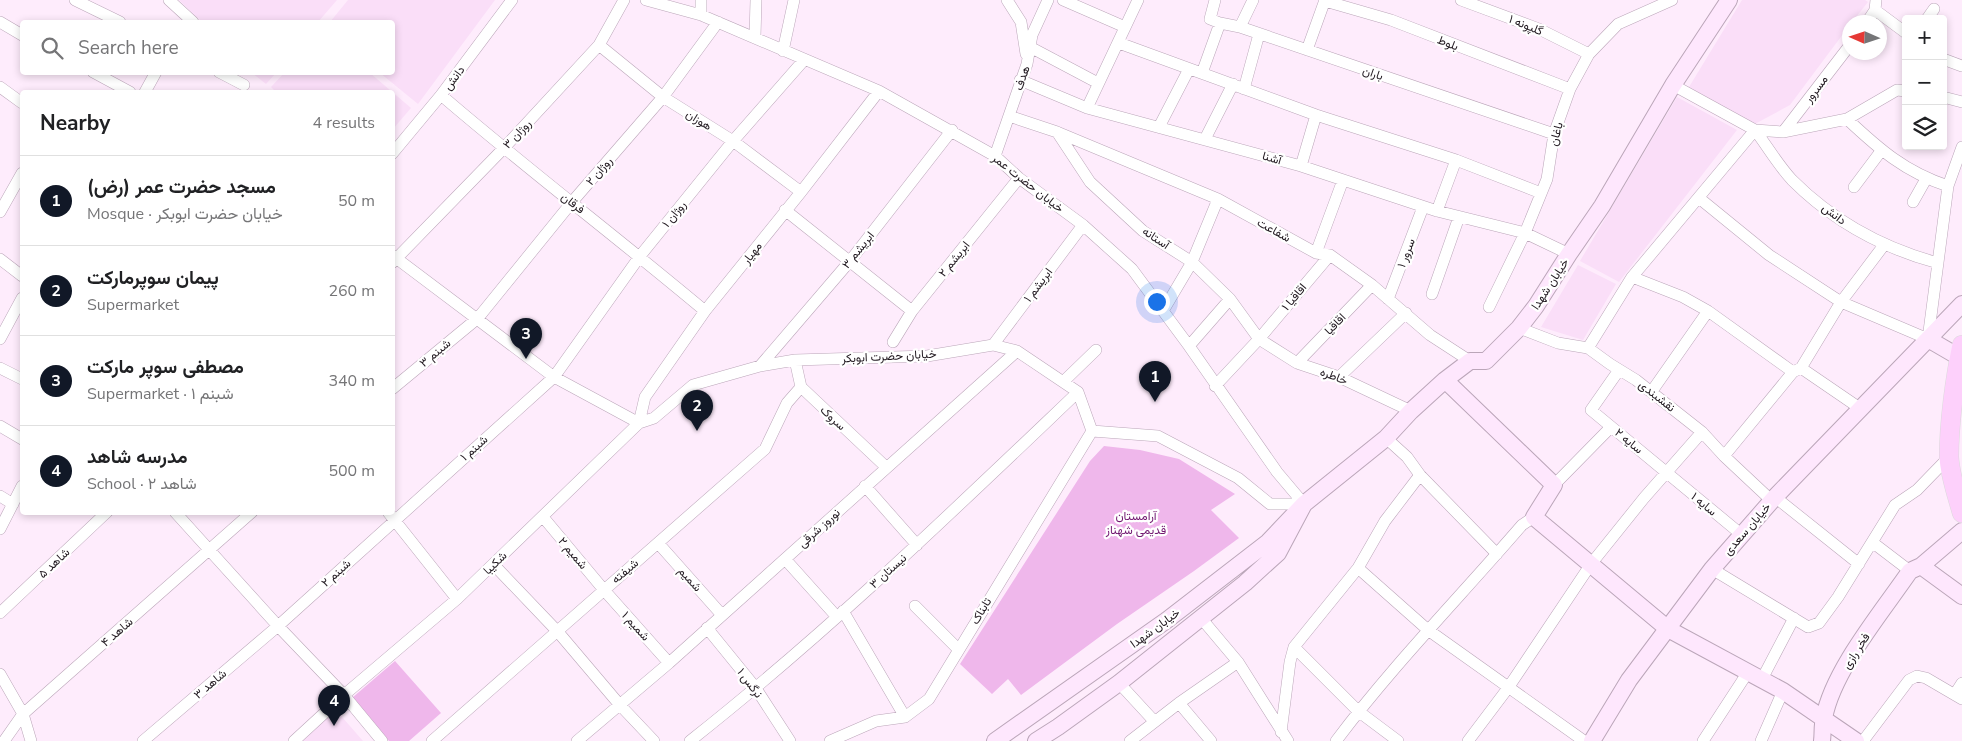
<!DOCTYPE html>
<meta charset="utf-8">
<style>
body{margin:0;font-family:"Nunito Sans",Vazirmatn,sans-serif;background:#f2f2f2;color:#202124}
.controls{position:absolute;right:15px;top:15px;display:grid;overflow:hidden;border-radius:5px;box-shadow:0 2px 8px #0003}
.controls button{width:45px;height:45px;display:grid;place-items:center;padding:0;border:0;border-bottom:1px solid #e0e0e0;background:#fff;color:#202124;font:25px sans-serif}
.compass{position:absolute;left:1842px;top:15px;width:45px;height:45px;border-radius:50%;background:#fff;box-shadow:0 2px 8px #0003;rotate:273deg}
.you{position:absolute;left:1156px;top:301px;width:18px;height:18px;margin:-12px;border:4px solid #fff;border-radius:50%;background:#1a73e8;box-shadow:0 0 0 8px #1a73e833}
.badge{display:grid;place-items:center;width:32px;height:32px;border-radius:50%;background:#111827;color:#fff;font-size:16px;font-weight:700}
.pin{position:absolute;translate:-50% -41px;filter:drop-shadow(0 1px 2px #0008)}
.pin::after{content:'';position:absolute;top:26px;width:18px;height:15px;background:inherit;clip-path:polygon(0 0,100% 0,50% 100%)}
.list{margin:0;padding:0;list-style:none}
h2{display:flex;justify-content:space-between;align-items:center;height:65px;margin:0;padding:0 20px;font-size:21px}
h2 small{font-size:16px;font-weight:400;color:#757577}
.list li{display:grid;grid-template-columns:32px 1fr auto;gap:15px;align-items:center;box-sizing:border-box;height:90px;padding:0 20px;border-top:1px solid #e0e0e0}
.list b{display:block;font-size:19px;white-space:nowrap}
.list p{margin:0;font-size:16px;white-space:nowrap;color:#757577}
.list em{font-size:16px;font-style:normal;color:#757577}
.icon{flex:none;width:28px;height:28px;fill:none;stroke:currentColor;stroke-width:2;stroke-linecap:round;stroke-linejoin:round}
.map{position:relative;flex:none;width:1962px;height:741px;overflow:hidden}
.search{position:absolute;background:#fff;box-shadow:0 2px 8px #0003;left:20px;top:20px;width:375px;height:55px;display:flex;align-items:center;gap:12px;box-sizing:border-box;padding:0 18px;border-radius:5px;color:#757577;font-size:19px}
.panel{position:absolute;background:#fff;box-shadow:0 2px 8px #0003;left:20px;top:90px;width:375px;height:425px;border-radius:5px}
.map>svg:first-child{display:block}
</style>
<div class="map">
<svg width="1962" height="741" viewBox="0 0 1962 741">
<rect width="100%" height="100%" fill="#feecfc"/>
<path fill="#fadef8" d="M 179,0 L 337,0 L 318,22 L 202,22 Z
M 348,0 L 495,0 L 418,104 L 380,73 L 392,72 L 392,22 L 330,22 Z
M 1742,0 L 1865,0 L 1868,2 L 1852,22 L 1850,22 L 1849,26 L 1790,105 L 1753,125 L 1689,87 Z
M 252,73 L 276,73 L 266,84 Z
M 284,73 L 370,73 L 411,108 L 393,129 L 392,92 L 276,92 L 271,87 Z
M 1677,97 L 1737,130 L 1619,282 L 1580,261 Z
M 1578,265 L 1616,284 L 1583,340 L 1541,327 Z
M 336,710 L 363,741 L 302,741 Z"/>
<path fill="#efb7eb" d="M 1104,446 L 1140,450 L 1179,459 L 1235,494 L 1211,510 L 1239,538 L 1194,571 L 1117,624 L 1021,695 L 1008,679 L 992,694 L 960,664 L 1090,461 Z
M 395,661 L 441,713 L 409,741 L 389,741 L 352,698 Z"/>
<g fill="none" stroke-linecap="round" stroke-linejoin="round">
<g stroke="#bba6b9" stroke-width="12">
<path id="street" d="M 75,0 L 120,22
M 169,0 L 193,22
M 646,0 L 701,15 L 879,91 L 995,156 L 1019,178 L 1083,225 L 1132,269 L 1189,346 L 1277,472 L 1304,504
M 1007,0 L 1021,22 L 1026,54
M 1063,0 L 1125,27
M 1215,0 L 1210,19 L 1220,23 L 1240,27 L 1554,134
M 1461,0 L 1539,29 L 1589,54
M 1325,1 L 1391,20 L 1570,89
M 1875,10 L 1906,33
M 701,15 L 701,0
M 1927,19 L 1934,9
M 0,22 L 22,35
M 1867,22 L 1875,10 L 1876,0
M 1240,27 L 1253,0
M 755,37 L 756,0
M 1119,43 L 1316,115 L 1456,160 L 1541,193
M 599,45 L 663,97 L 733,141 L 801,192
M 1030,47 L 1098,83
M 1307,50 L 1325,0
M 783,51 L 794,0
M 1943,59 L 1962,66
M 93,72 L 130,92
M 219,72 L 244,85
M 1202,73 L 1220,23
M 1020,80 L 1087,108 L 1301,166 L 1437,211 L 1525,233 L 1569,254
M 1673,85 L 1755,130 L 1783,132 L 1847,119 L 1897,90 L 1906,91
M 0,87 L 22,103
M 1244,89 L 1259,34
M 145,92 L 156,72
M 441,95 C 527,169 618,238 705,311
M 1943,97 L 1962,102
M 1087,108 L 1138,0
M 1009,116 L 1057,132 L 1218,199 L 1316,253 L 1330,255 L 1372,285 L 1430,335 L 1470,361
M 1847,119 C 1879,149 1905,172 1948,186
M 1159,127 L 1189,69
M 1057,132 L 1090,182 L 1143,231 L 1192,262 L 1230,299 L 1259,339 L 1297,363 L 1339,377 L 1411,411
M 1783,132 L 1850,45
M 1205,139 L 1233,84
M 392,154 L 441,95 L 512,0
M 995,156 L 1027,64 L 1032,35 L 1048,0
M 1301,166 L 1316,115
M 1854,187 L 1881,151
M 1699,198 L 1769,255 L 1841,302 L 1928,339 L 1948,186 L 1962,147
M 1913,202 L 1926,179
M 785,210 L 912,311
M 1437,211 L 1456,160
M 0,212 L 22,173
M 1316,253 L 1343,180
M 392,255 L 554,377 L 639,423
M 0,259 L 22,276
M 392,263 L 503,149 L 599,45 L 624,0
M 1632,277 L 1683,297 L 1708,311 L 1793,372
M 1432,294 L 1459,217
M 1388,299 L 1423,207
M 1489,307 L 1525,233 L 1547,179 L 1554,134 L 1570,89 L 1589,54 L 1618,24 L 1672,0
M 1163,311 L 1192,262 L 1218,199
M 1519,328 L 1558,343 L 1588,348 L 1610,364 L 1636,380 L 1702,432 L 1724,456 L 1772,501
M 0,339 L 22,298
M 893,342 L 912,311 L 1019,178
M 993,345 L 1083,225
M 1189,346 L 1230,299
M 1588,348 L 1632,277 L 1755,130 C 1767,146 1778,165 1792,180 C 1833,221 1882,248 1938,263
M 795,360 L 801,387 L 886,467
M 1297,363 L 1372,285
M 760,366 L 850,261 L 952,130
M 0,368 L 22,379
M 1801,368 L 1861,409
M 1619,370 L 1591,410 L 1742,535
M 1339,377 L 1406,313
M 1064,381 L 1096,350
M 1215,386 L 1259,339 L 1330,255
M 392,389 L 478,318 L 572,202 L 663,97 L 718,22
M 1652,391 L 1708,311
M 639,423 L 645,397 L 705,311 L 801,192 L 879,91
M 0,426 L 22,439
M 1092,431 L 1158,436 L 1238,478 L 1270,504 L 1304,504
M 1386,438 L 1407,457 L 1420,475 L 1497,554
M 1724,456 L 1793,372 L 1801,368 L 1841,302 L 1884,245
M 1554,485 L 1611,427
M 865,486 L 917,545
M 0,496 L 13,504
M 1775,497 L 1859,564
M 175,512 L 278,626 L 344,695 L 382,741
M 388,512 L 457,599
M 543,517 L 604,590 L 669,663
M 0,529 L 22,486
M 1872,542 L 1910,571
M 658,543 L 722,615
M 785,559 L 837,617
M 494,565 L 558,632 L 619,704 L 654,741
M 1358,568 L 1428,630 L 1584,741
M 1712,569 L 1808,627 L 1819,623 L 1838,597 L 1895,505 L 1917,490 L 1949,457
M 915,606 L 958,649
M 843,611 L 905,717
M 0,613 L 107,512
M 1201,618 L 1238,662 L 1288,741
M 707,628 L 755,687 L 790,741
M 1294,647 L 1358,711 L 1398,741
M 0,674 L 23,714 L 31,741
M 1762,679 L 1794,618
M 1119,683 L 1154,721
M 1955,694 L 1962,683
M 1179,703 L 1211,741
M 1281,732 L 1290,662 L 1294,647 L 1358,568 L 1385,521 L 1420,475
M 4,741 L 23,714 L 252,512
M 143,741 L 278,626 L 554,377 L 640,256 L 733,141 L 804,60
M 294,741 L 344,695 L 457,599 L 639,423 L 654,418 L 693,385 L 760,366 L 795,360 L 927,356 L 993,345 L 1017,351 L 1078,392 L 1092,431
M 432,741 L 765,449 L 787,403 L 801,387
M 577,741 L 669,663 L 1017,351
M 690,741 C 827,633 952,512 1078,392
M 830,741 L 876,721 L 905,717 L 929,699 L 1092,431
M 1130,741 L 1179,703 L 1238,662
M 1336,741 C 1393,665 1460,597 1522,525 L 1534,517
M 1468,741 L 1508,688 L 1591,564 L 1644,498 L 1702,432
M 1703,741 L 1748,672
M 1761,741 L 1783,691
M 1863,741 L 1909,680 L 1917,676 L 1926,678 L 1962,699"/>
</g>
<g stroke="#bba6b9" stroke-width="18">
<path id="secondary" d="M 1928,339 L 1959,357
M 1445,380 L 1554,485 L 1534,517 L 1668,629 L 1783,691 L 1856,741
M 1304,504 L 1386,438 L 1411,411 L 1445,380 L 1470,361 L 1486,361 L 1519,328 L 1536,306 L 1569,254 L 1602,206 L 1673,85 L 1729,0
M 1921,566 L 1962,596
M 995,741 L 1167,620 L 1268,542 L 1304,504 L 1278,553 L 1245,583 L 1119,683 L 1058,727 L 1036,741
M 1592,741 L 1629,680 L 1712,569 L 1775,497 L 1962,304
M 1822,741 C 1823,734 1822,725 1824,718 C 1833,670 1882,612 1910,571 L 1921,566 L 1962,531"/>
</g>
<g stroke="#dbdadb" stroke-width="20">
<path id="primary" d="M 1962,345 C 1955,378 1949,423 1949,457 C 1950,476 1957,495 1962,513"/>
</g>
<use href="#street" stroke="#fff" stroke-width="11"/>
<use href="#secondary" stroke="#fee7fd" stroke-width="16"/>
<use href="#primary" stroke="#fdd0fb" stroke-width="19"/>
</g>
<g text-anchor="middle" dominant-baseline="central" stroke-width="4.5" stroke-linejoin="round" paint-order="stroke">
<g font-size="12" fill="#211920" stroke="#fff">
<text transform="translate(1526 25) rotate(22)">گلپونه ۱</text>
<text transform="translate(1448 43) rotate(21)">بلوط</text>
<text transform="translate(1373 73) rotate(19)">باران</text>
<text transform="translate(454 78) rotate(-53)">دانش</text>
<text transform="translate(1022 78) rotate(-71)">هدف</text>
<text transform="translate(1816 89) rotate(-53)">مسرور</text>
<text transform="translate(699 120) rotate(32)">هوزان</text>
<text transform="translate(517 134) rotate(-47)">روژان ۳</text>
<text transform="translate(1556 134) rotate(-75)">باغان</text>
<text transform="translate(1272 158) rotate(16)">آشنا</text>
<text transform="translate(599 171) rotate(-49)">روژان ۲</text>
<text transform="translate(1028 183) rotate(38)">خیابان حضرت عمر</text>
<text transform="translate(573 203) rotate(38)">فرقان</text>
<text transform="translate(674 214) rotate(-51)">روژان ۱</text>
<text transform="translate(1834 214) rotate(37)">دانش</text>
<text transform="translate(1274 230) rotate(29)">شفاعت</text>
<text transform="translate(1156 238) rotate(34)">آستانه</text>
<text transform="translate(858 250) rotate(-51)">ابریشم ۳</text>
<text transform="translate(752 253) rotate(-52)">مهیار</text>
<text transform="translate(1406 253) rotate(-69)">سرور ۱</text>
<text transform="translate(954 259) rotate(-51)">ابریشم ۲</text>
<text transform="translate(1550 284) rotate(-57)">خیابان شهدا</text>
<text transform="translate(1038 285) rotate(-53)">ابریشم ۱</text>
<text transform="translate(1294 297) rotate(-50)">اقاقیا ۱</text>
<text transform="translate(1335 324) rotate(-46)">اقاقیا</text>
<text transform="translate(435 353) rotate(-40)">شبنم ۳</text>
<text transform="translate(889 356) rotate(-3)">خیابان حضرت ابوبکر</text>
<text transform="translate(1334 376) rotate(21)">خاطره</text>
<text transform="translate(1657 396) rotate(38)">نقشبندی</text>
<text transform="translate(833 418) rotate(43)">سروک</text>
<text transform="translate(1629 441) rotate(39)">سایه ۲</text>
<text transform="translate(474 448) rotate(-42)">شبنم ۱</text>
<text transform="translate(1704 504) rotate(40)">سایه ۱</text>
<text transform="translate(819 528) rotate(-42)">نوروز شرقی</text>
<text transform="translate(1747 529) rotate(-49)">خیابان سعدی</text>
<text transform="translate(573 553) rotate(50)">شمیم ۲</text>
<text transform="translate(54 563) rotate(-43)">شاهد ۵</text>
<text transform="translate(495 563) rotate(-44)">شکیبا</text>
<text transform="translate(625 571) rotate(-40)">شیفته</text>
<text transform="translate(888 571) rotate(-42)">نیستان ۳</text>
<text transform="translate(336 573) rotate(-42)">شبنم ۲</text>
<text transform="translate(690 579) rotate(48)">شمیم</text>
<text transform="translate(981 611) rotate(-59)">تابناک</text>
<text transform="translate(636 626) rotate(48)">شمیم ۱</text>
<text transform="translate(1155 628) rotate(-36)">خیابان شهدا</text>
<text transform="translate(117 632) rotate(-41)">شاهد ۴</text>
<text transform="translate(1856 651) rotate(-57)">فخر رازی</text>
<text transform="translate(750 683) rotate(53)">نرگس ۱</text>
<text transform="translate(210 684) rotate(-40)">شاهد ۳</text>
</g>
<g font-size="12" fill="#711770" stroke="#fff">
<text x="1136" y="516">آرامستان<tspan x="1136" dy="14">قدیمی شهناز</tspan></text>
</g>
</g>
</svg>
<div class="controls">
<button>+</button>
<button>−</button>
<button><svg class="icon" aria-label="layers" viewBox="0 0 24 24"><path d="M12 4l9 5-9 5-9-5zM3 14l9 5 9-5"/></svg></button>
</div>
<svg class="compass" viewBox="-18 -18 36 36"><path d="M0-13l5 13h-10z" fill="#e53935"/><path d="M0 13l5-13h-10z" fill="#757577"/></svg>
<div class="you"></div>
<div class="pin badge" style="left:1155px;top:402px">1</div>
<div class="pin badge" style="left:697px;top:431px">2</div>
<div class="pin badge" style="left:526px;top:359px">3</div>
<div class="pin badge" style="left:334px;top:726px">4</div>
<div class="search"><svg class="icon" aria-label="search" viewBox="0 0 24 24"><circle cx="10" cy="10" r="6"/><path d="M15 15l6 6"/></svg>Search here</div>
<section class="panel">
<h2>Nearby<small>4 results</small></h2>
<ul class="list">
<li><span class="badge">1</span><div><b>مسجد حضرت عمر (رض)</b><p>Mosque · خیابان حضرت ابوبکر</p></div><em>50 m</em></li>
<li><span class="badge">2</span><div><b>پیمان سوپرمارکت</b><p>Supermarket</p></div><em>260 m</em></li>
<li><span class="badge">3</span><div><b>مصطفی سوپر مارکت</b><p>Supermarket · شبنم ۱</p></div><em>340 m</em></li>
<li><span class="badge">4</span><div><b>مدرسه شاهد</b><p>School · شاهد ۲</p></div><em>500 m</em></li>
</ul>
</section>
</div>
